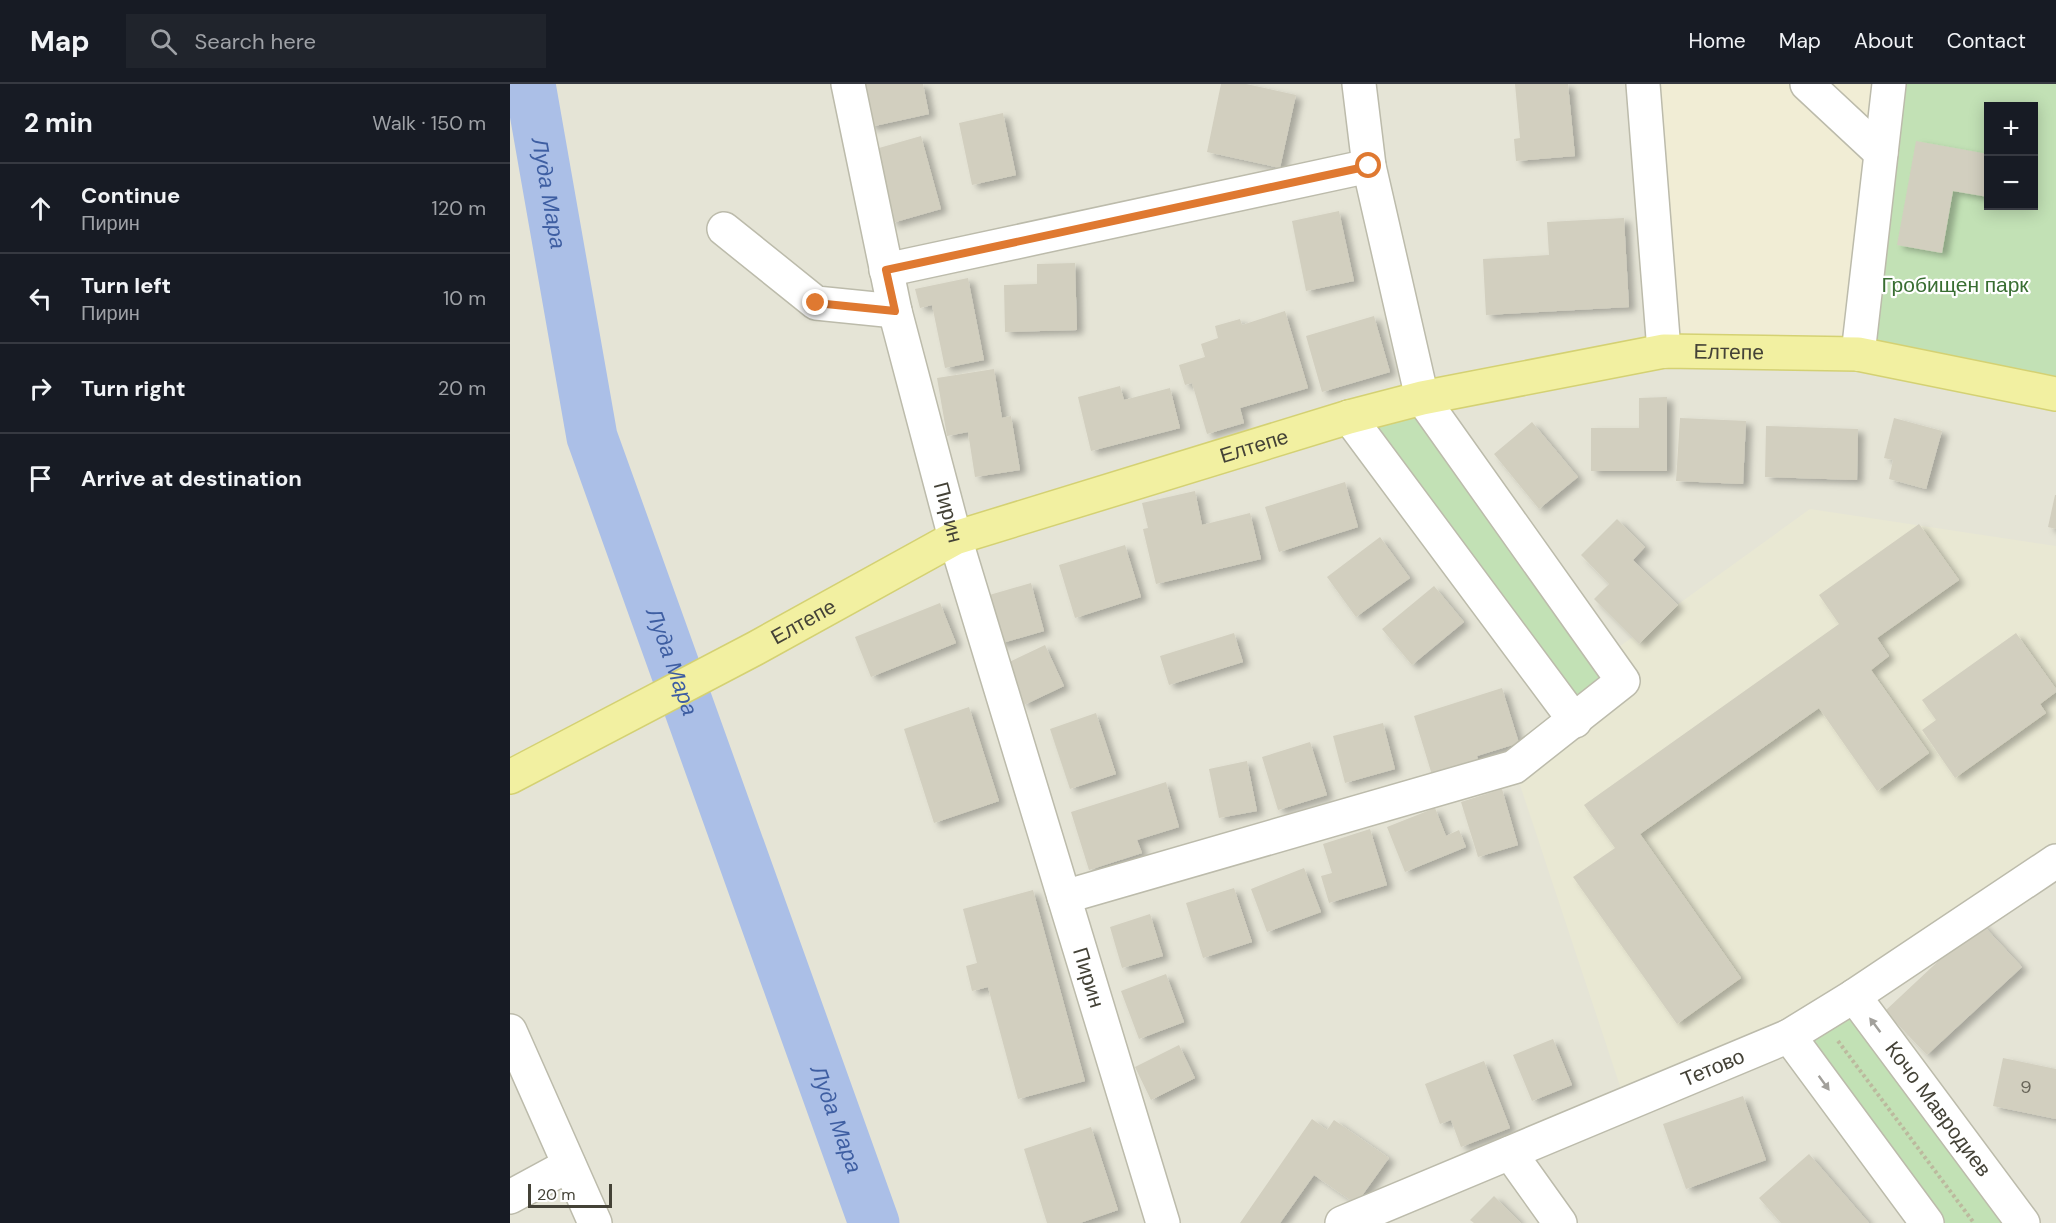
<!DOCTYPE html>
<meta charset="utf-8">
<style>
body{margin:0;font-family:"DM Sans",sans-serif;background:#20242c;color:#f1f3f6}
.controls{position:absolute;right:18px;top:18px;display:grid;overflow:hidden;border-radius:0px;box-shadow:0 3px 15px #0003}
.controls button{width:54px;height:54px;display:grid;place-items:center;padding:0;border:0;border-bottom:2px solid #363941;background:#171b24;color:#f1f3f6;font:30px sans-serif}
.scale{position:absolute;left:18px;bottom:15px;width:84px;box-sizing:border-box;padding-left:6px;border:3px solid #444237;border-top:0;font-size:16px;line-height:21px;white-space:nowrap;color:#444237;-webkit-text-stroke:4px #fff;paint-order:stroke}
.stop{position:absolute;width:18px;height:18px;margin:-14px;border:4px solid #df7931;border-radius:50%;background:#fff}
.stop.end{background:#df7931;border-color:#fff;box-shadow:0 2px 6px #0008}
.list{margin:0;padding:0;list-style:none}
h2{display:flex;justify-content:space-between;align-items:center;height:78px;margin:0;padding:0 24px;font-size:26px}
h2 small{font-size:20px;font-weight:400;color:#9ea1a6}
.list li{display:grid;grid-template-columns:39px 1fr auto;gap:18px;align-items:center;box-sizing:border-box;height:90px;padding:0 24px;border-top:2px solid #363941}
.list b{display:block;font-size:22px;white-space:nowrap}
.list p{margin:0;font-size:20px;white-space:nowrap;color:#9ea1a6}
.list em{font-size:20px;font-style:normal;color:#9ea1a6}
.icon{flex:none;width:33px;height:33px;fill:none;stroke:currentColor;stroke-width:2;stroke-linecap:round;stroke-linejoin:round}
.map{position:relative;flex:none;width:1546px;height:1139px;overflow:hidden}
header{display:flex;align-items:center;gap:36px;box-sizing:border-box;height:84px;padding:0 30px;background:#171b24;border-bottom:2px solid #363941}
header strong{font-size:28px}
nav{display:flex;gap:33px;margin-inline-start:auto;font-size:21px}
.search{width:420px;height:54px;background:#20242c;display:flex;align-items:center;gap:15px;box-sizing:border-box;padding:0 21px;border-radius:0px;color:#9ea1a6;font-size:22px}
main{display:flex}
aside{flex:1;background:#171b24}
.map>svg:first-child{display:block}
</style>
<header>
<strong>Map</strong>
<div class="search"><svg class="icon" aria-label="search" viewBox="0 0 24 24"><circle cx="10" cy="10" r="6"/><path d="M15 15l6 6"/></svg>Search here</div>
<nav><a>Home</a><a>Map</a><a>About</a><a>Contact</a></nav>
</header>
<main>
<aside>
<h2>2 min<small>Walk · 150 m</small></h2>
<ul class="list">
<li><svg class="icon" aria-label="ahead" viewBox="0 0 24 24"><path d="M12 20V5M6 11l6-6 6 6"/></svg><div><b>Continue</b><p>Пирин</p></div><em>120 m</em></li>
<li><svg class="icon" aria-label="left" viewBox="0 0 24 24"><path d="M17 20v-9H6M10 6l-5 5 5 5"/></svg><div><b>Turn left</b><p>Пирин</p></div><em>10 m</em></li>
<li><svg class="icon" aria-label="right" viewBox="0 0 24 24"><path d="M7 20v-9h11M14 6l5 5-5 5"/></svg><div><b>Turn right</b></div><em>20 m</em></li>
<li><svg class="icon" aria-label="arrive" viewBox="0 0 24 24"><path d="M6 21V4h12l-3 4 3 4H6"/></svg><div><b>Arrive at destination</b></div></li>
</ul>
</aside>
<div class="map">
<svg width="1546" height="1139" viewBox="0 0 1546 1139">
<defs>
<filter id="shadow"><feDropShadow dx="6" dy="4" stdDeviation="3" flood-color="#0004"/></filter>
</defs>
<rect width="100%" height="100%" fill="#f2f1e8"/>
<path fill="#e5e4d6" d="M 0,0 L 1132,0 L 1348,270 L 1546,310 L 1546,1139 L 0,1139 Z"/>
<path fill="#f1edd5" d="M 1133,0 L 1379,0 L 1348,270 L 1154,267 Z"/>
<path fill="#e9e8d3" d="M 1300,425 L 1546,462 L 1546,777 L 1344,912 L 1116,1020 L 1004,683 L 1095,573 Z"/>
<path fill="#c2e1b5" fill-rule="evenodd" d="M 1379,0 L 1546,0 L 1546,310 L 1348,270 ZM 1478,22 L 1524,22 L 1524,122 L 1478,122 Z
M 912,314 L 1113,597 L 1065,637 L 839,333 Z
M 1344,912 L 1513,1139 L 1417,1139 L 1279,952 Z"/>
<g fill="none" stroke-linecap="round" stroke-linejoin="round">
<path stroke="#abbfe7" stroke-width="51" id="s1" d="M 20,0 L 82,353 L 364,1139"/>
</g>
<path fill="#d2cfbf" filter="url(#shadow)" d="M 351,0 L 413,0 L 419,30 L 360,43 Z
M 711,0 L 736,0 L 786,11 L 770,84 L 697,68 Z
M 1005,0 L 1058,0 L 1065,72 L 1006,77 L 1004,55 L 1010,54 Z
M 493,29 L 506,91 L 462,101 L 449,39 Z
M 411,52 L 431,125 L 382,139 L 362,66 Z
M 1406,57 L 1478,70 L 1478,113 L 1443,107 L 1432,169 L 1387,161 Z
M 829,127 L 844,197 L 796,207 L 782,137 Z
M 1114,134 L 1119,223 L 976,231 L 973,175 L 1039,171 L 1037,138 Z
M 565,179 L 567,246 L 495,248 L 494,201 L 527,200 L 527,180 Z
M 458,194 L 474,276 L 435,284 L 422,221 L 410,224 L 405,205 Z
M 775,227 L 798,304 L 730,324 L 734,339 L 697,350 L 682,299 L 675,301 L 669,281 L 695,273 L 691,260 L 708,254 L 705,242 L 730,235 L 732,241 Z
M 864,232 L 880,288 L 812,308 L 796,252 Z
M 484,285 L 492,334 L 501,332 L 510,386 L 465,393 L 458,348 L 437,352 L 427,294 Z
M 610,302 L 614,316 L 660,304 L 670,344 L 581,367 L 568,313 Z
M 1157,313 L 1157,387 L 1081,387 L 1081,344 L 1129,344 L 1129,314 Z
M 1170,334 L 1236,337 L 1233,400 L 1166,397 Z
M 1384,334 L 1432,347 L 1416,405 L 1379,395 L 1383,376 L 1374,374 Z
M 1022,338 L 1068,393 L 1029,425 L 984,370 Z
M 1256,342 L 1348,345 L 1347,396 L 1255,393 Z
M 835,398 L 848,443 L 769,468 L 755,423 Z
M 685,407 L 692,441 L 740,429 L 751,475 L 646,500 L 633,445 L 638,444 L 632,419 Z
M 1545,411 L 1546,411 L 1546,445 L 1538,443 Z
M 1107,435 L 1135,463 L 1123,476 L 1168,521 L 1129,560 L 1084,515 L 1099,500 L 1071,471 Z
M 1409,440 L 1449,496 L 1367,554 L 1379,572 L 1361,586 L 1419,669 L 1367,707 L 1309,624 L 1130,750 L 1231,894 L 1167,940 L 1063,793 L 1105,764 L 1074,721 L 1329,540 L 1309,511 Z
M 870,453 L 900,494 L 846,533 L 817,493 Z
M 615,461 L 631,513 L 565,534 L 549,481 Z
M 521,499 L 534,547 L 489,560 L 476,512 Z
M 924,502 L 954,538 L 902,581 L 872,545 Z
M 430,519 L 446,559 L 361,593 L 345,553 Z
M 724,549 L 733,578 L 659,601 L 650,572 Z
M 1506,549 L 1546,605 L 1546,608 L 1530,620 L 1536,629 L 1445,694 L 1412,646 L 1426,636 L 1412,616 Z
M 535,561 L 554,602 L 514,621 L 495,580 Z
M 992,604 L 1009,659 L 967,672 L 972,689 L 926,704 L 904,632 Z
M 459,623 L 489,717 L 424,739 L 394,645 Z
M 586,629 L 606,690 L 560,705 L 540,645 Z
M 873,639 L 885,685 L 835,699 L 823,652 Z
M 800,658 L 817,711 L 768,726 L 752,673 Z
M 737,677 L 747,727 L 709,734 L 699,685 Z
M 656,698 L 669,743 L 627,756 L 632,769 L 579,786 L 561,728 Z
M 992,705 L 1008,761 L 968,773 L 951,718 Z
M 925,724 L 936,752 L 949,746 L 956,763 L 895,788 L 877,743 Z
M 860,745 L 877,801 L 819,819 L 811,792 L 822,789 L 813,760 Z
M 794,784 L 811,828 L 757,848 L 741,805 Z
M 724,804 L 742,858 L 693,874 L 676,819 Z
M 523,806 L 575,997 L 508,1015 L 478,903 L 462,907 L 456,882 L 467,879 L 453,825 Z
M 640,830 L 653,872 L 612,884 L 600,843 Z
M 1470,838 L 1512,883 L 1417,971 L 1375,927 Z
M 656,890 L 674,938 L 629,955 L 611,907 Z
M 1043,955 L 1062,1001 L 1022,1017 L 1003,971 Z
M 669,961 L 685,994 L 641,1016 L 625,983 Z
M 1493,974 L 1546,985 L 1546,1035 L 1483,1022 Z
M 974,977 L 1000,1044 L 951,1063 L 941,1036 L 930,1040 L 915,1000 Z
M 1233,1012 L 1256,1076 L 1176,1105 L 1153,1040 Z
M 802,1035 L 817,1046 L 824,1036 L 879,1074 L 846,1120 L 804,1091 L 770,1139 L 730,1139 Z
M 581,1043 L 608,1126 L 570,1139 L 537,1139 L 514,1065 Z
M 1299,1070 L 1359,1139 L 1271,1139 L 1249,1114 Z
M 984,1112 L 1011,1139 L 964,1139 L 960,1136 Z"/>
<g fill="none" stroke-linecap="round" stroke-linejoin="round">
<g stroke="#bcbbab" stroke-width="36">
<g id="minor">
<path id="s2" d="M 338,0 L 385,227 L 445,454 L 653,1139"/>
<path d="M 1133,0 L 1154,267"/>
<path d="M 1297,0 L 1371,69"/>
<path d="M 214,145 L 306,219 L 385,227"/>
<path d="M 376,186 L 859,82"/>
<path d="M 1348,270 L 1379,0"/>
<path d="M 839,333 L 1065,637"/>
<path d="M 554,813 L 1004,683 L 1113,597 L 912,314 L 859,82 L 849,0"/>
<path id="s3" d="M 1344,912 L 1513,1139"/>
<path d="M 0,947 L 85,1139"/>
<path d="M 1279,952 L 1417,1139"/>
<path d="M 1000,1069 L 1050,1139"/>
<path d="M 0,1113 L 59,1081"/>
<path id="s4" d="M 832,1139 L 1279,952 L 1344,912 L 1546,777"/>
</g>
</g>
<g stroke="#d4d173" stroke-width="36">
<g id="major">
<path id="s5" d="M 0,693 L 246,564 L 445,454 L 839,333 L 912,314 L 1154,267 L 1348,270 L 1546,310"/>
</g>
</g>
<path stroke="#bcb99e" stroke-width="4" stroke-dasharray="3 3" stroke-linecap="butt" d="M 1328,957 L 1464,1139"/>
<use href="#minor" stroke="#fff" stroke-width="33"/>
<use href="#major" stroke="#f2f0a1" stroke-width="33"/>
</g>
<defs><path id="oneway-solid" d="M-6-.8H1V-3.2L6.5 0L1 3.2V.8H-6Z" transform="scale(1.5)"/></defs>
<g fill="#a2a09b">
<use href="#oneway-solid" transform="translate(1365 941) rotate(-127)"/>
<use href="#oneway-solid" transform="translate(1314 999) rotate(54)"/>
</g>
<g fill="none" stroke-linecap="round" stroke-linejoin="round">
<path stroke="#df7931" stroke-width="8" d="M 306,219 L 385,227 L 376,186 L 859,82"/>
</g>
<g text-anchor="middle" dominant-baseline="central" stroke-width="4.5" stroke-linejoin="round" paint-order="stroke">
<g font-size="18" fill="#686559">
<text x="1516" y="1003">9</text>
</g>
<g font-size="21" fill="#396e32" stroke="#fff">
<text x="1445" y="201">Гробищен парк</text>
</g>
<g font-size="21" fill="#444237" stroke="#fff">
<text stroke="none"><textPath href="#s5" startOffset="1304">Елтепе</textPath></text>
<text stroke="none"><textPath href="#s5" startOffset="818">Елтепе</textPath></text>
<text stroke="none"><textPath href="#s2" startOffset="440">Пирин</textPath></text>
<text stroke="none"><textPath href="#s5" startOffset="332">Елтепе</textPath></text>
<text stroke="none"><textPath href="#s2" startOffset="926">Пирин</textPath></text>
<text stroke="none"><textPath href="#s4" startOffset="402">Тетово</textPath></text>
<text stroke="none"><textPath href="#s3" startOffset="141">Кочо Мавродиев</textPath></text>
</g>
<g font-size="22" font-style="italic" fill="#3e5ea2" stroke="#fff">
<text stroke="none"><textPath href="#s1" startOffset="111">Луда Мара</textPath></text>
<text stroke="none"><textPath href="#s1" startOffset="597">Луда Мара</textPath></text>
<text stroke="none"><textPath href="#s1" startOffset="1083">Луда Мара</textPath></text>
</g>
</g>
</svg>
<div class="controls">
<button>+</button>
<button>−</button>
</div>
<div class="scale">20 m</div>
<div class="stop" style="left:859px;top:82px"></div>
<div class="stop end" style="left:306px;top:219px"></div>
</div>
</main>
